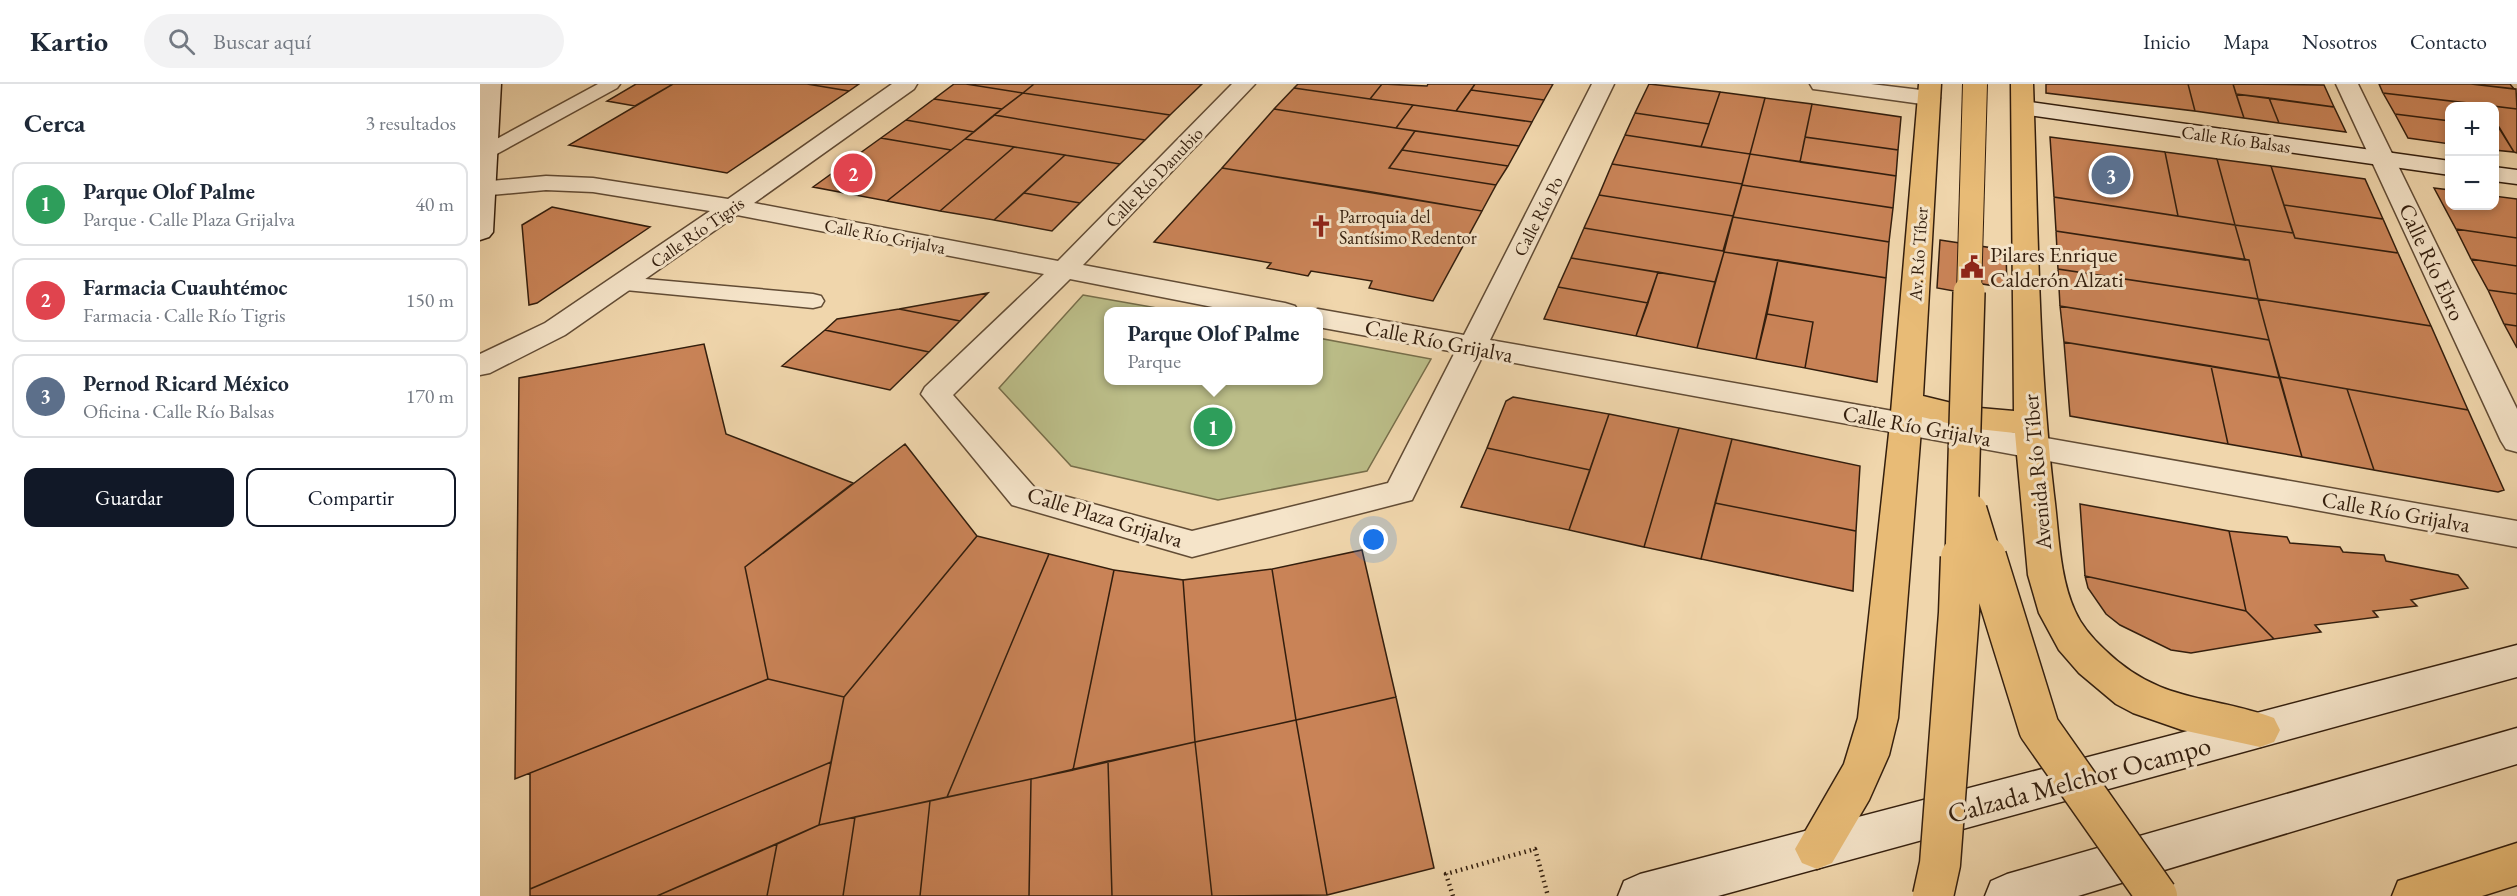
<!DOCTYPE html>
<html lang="es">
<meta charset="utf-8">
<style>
body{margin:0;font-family:"EB Garamond",serif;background:#f2f2f3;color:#1f2937}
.controls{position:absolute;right:18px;top:18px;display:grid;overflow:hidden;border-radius:12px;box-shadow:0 3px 9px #0003}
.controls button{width:54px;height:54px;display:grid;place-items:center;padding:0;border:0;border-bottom:2px solid #e0e1e3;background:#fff;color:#1f2937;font:30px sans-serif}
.you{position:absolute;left:894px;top:456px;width:21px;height:21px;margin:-15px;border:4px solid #fff;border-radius:50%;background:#1a73e8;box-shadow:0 0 0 9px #1a73e833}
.badge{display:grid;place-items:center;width:39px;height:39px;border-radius:50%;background:#111827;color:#fff;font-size:20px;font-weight:700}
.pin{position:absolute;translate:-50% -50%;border:3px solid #fff;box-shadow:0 2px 6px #0006}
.popup{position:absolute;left:624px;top:223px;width:219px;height:78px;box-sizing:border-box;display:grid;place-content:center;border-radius:12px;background:#fff;filter:drop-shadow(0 2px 4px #0005);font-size:20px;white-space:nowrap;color:#747a83}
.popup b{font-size:22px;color:#1f2937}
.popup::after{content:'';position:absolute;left:50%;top:100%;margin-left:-12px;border:12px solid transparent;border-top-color:#fff}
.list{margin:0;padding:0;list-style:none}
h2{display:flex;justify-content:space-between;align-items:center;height:78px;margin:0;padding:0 24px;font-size:26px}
h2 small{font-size:20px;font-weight:400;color:#747a83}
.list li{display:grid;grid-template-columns:39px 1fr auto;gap:18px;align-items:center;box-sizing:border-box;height:84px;margin:0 12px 12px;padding:0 12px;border:2px solid #e0e1e3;border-radius:12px}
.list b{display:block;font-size:22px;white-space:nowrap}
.list p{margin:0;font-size:20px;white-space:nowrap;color:#747a83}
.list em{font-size:20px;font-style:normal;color:#747a83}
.actions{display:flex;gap:12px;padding:18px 24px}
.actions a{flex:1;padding:14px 0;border:2px solid #111827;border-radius:12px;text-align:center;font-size:21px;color:#111827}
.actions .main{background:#111827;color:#fff}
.icon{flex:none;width:33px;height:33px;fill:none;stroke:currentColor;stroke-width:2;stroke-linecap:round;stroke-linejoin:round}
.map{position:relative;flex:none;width:2037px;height:812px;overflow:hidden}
header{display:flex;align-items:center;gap:36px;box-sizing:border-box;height:84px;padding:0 30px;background:#fff;border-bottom:2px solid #e0e1e3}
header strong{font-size:28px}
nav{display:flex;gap:33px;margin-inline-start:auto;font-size:21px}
.search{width:420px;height:54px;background:#f2f2f3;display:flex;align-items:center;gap:15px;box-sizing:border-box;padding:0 21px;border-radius:33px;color:#747a83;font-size:22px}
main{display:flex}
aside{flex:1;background:#fff}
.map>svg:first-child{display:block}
</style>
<header>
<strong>Kartio</strong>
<div class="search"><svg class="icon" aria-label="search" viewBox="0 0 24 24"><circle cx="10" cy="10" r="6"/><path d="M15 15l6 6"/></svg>Buscar aquí</div>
<nav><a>Inicio</a><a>Mapa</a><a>Nosotros</a><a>Contacto</a></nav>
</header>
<main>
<aside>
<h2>Cerca<small>3 resultados</small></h2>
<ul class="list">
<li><span class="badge" style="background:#2e9e5b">1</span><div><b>Parque Olof Palme</b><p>Parque · Calle Plaza Grijalva</p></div><em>40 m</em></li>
<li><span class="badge" style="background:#e0444e">2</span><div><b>Farmacia Cuauhtémoc</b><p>Farmacia · Calle Río Tigris</p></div><em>150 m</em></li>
<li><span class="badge" style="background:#5c6f8a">3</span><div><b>Pernod Ricard México</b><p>Oficina · Calle Río Balsas</p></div><em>170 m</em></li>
</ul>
<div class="actions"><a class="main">Guardar</a><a>Compartir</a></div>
</aside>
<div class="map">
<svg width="2037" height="812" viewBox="0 0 2037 812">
<rect width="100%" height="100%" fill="#f0d6ac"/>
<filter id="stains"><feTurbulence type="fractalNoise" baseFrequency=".00333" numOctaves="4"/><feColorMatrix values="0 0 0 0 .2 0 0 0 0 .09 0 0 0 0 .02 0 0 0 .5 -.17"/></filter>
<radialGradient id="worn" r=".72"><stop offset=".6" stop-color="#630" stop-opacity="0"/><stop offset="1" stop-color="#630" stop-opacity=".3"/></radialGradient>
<path fill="#bbbd88" stroke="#776e4a" stroke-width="1.5" d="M 603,211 L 694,227 L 628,228 L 628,296 L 838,296 L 838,254 L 951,275 L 887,387 L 738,416 L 591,382 L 519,304 Z"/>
<path fill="#c98357" stroke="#331e0d" stroke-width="1.5" d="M 156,0 L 193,0 L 155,22 L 127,17 Z
M 193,0 L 327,0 L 369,7 L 247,89 L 89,61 Z
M 327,0 L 379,0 L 369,7 Z
M 474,0 L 486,0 L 543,9 L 522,25 L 454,15 Z
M 486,0 L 554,0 L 543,9 Z
M 554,0 L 722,0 L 690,31 L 543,9 Z
M 818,0 L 902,0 L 890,15 L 814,4 Z
M 902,0 L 947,2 L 948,0 L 995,0 L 976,27 L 890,15 Z
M 995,0 L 1073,0 L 1064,16 L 991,6 Z
M 1169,0 L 1240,8 L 1229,40 L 1155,29 Z
M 1566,0 L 1708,0 L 1715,27 L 1566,9 Z
M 1708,0 L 1753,0 L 1764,34 L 1715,27 Z
M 1753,0 L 1844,1 L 1854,23 L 1756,10 Z
M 1899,0 L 1991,0 L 2036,5 L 2037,25 L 1903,9 Z
M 1991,0 L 2030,0 L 2034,5 Z
M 814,4 L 890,15 L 933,21 L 916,44 L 794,25 Z
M 991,6 L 1064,16 L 1052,38 L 976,27 Z
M 1240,8 L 1285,14 L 1270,70 L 1221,63 Z
M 543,9 L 690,31 L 665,56 L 514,31 Z
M 1903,9 L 2005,21 L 2006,22 L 1970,22 L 1970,37 L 1915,30 Z
M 1756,10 L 1789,14 L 1799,39 L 1764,34 Z
M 1285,14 L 1332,20 L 1320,78 L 1270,70 Z
M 1789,14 L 1854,23 L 1866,48 L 1799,39 Z
M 454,15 L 522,25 L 494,48 L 426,36 Z
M 1332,20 L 1421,33 L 1418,66 L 1325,53 Z
M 933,21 L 976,27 L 1052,38 L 1039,62 L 916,44 Z
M 2005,21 L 2037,25 L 2037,69 L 2034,68 L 2014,36 L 2014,22 Z
M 794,25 L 935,47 L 909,84 L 1016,101 L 1002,127 L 742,84 Z
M 1155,29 L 1229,40 L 1221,63 L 1145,51 Z
M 1915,30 L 1970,37 L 1970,60 L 1928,54 Z
M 514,31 L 665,56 L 640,80 L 485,55 Z
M 426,36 L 494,48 L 471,66 L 401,54 Z
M 2014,42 L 2019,43 L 2034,68 L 2014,66 Z
M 935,47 L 1039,62 L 1028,82 L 922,66 Z
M 1145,51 L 1270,70 L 1262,100 L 1132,80 Z
M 1325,53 L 1418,66 L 1416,92 L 1320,78 Z
M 1570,53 L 1685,68 L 1698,132 L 1574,113 Z
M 401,54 L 471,66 L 407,117 L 333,103 Z
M 485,55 L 534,63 L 460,127 L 407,117 Z
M 534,63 L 585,71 L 514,136 L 460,127 Z
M 922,66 L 1028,82 L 1016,101 L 909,84 Z
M 1685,68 L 1737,75 L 1755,141 L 1698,132 Z
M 1270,70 L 1416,92 L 1413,124 L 1262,101 Z
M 585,71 L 640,80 L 600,119 L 544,109 Z
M 1737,75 L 1791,82 L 1813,149 L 1755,141 Z
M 1132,80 L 1262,100 L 1253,132 L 1119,111 Z
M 1791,82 L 1885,95 L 1903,135 L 1804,121 Z
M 742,84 L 892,108 L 1002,127 L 953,217 L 889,204 L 892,197 L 831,187 L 828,192 L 787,184 L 791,179 L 674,158 Z
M 1262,101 L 1413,124 L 1409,158 L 1253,133 Z
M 1954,104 L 1970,106 L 1970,122 L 2014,122 L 2014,112 L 2037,115 L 2037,154 L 1976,145 Z
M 544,109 L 600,119 L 572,147 L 514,136 Z
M 1119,111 L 1253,132 L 1243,167 L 1104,144 Z
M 1574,113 L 1755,141 L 1765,176 L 1576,147 Z
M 1804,121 L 1903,135 L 1918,169 L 1815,154 Z
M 72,123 L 170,143 L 57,219 L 49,221 L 42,141 Z
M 1253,133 L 1409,158 L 1406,194 L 1244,168 Z
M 1755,141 L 1813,149 L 1815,154 L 1918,169 L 1951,242 L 1778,215 L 1769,176 L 1765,176 Z
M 1104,144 L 1243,167 L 1244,168 L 1235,198 L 1091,174 Z
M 1976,145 L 2037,154 L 2037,182 L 1991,175 Z
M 1576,147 L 1769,176 L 1778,215 L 1578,185 Z
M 1460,156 L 1526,166 L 1527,204 L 1502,200 L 1502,212 L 1457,204 Z
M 1244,168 L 1298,176 L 1276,275 L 1217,264 Z
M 1091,174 L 1178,188 L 1168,219 L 1078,203 Z
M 1991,175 L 2037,182 L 2037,210 L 2008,206 Z
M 1298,176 L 1406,194 L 1397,298 L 1325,284 L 1333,238 L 1287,230 Z
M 1578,185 L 1778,215 L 1789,256 L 1580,222 Z
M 1178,188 L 1235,198 L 1217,264 L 1156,252 Z
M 1078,203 L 1168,219 L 1156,252 L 1064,235 Z
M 2008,206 L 2037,210 L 2037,242 L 2024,240 Z
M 508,209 L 480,237 L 419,225 Z
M 1778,215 L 1951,242 L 1988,326 L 1799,293 Z
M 1580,222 L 1789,256 L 1800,294 L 1584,258 Z
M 419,225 L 480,237 L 449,268 L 345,246 L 357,235 Z
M 1287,230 L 1333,238 L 1325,284 L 1276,275 Z
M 2024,240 L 2037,242 L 2037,264 Z
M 345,246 L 449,268 L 410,306 L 302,282 Z
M 1584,258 L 1731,282 L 1748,360 L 1590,332 Z
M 224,260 L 246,350 L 373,399 L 265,483 L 288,595 L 35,695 L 39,294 Z
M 1731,282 L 1800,294 L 1822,373 L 1748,360 Z
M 1799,293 L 1867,305 L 1894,386 L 1822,373 Z
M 1867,305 L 1988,326 L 2024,406 L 2018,408 L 1894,386 Z
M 1033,313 L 1129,330 L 1110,386 L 1007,364 L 1026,317 Z
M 1129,330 L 1199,344 L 1164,463 L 1089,446 Z
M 1199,344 L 1252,355 L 1221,475 L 1164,463 Z
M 1252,355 L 1380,382 L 1376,447 L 1235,419 Z
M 425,360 L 497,452 L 364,613 L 288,595 L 265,483 Z
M 1007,364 L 1110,386 L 1089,446 L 981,423 Z
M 1235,419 L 1376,447 L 1373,507 L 1221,475 Z
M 1600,420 L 1749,447 L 1766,527 L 1605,492 Z
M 1749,447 L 1807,453 L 1810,459 L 1860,463 L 1863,468 L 1904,471 L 1906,477 L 1978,491 L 1988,504 L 1931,516 L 1937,522 L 1893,527 L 1898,533 L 1835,541 L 1841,548 L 1794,555 L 1766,527 Z
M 497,452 L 569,470 L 467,713 L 339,741 L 364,613 Z
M 882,466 L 916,613 L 816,636 L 792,485 Z
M 569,470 L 634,486 L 593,686 L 467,713 Z
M 792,485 L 816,636 L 715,658 L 703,496 Z
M 634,486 L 703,496 L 715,658 L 593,686 Z
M 1605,492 L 1766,527 L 1794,555 L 1711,569 L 1691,566 L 1640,541 L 1626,530 L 1608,504 Z
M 288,595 L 364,613 L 351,678 L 50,805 L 50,689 Z
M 916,613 L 954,784 L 847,811 L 816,636 Z
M 816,636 L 847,811 L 732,812 L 715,658 Z
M 715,658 L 732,812 L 632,812 L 628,677 Z
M 628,677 L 632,812 L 549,812 L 551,695 Z
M 351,678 L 339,741 L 177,812 L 50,812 L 50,805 Z
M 551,695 L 549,812 L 440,812 L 450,717 Z
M 450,717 L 440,812 L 363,812 L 375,733 Z
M 375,733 L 363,812 L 287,812 L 297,760 L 339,741 Z
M 297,760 L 287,812 L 177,812 Z"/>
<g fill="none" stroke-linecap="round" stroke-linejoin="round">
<g stroke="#624c35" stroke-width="3">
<path id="lane" d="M 118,0 L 140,0 L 137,4 L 13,72 L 0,72 L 0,64 Z
M 143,193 L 333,210 L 341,212 L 344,217 L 341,222 L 333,224 L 135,205 L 132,200 L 135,195 Z"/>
</g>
<g stroke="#624c35" stroke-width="3">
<path id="street" d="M 412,0 L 437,0 L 434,5 L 274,119 L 578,177 L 752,0 L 775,0 L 603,181 L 805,219 L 815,222 L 819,228 L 758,228 L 590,195 L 473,311 L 555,404 L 712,447 L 908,399 L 975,268 L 838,243 L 838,228 L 830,228 L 838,225 L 984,251 L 1112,0 L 1134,0 L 1010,256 L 2037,437 L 2037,463 L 1002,273 L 932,416 L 712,473 L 532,421 L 441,310 L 445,303 L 564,190 L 257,131 L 85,251 L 10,289 L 0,291 L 0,270 L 65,239 L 230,127 L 113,108 L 66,106 L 0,112 L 0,98 L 66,92 L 113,94 L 248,115 Z
M 1330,0 L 1391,0 L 1449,7 L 1457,9 L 1460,14 L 1457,19 L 1449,21 L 1341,6 L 1333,5 Z
M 1856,0 L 1878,0 L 2037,325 L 2037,368 L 2026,365 L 2021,357 Z"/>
</g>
<g stroke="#331e0d" stroke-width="3">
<path id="secondary" d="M 0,0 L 21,0 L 13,148 L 9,153 L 0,156 Z
M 1543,17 L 1970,77 L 1970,91 L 1535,29 L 1532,24 L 1535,19 Z
M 2014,83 L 2037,86 L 2037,100 L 2014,97 Z
M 2037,561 L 2037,593 L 1238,812 L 1138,812 L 1144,797 L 1160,790 Z
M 2037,644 L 2037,680 L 1598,812 L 1505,812 L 1511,797 L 1527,790 Z"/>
</g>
<g stroke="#331e0d" stroke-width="3">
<path id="primary" d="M 1439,0 L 1461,0 L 1443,312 L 1488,323 L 1534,327 L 1531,0 L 1553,0 C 1558,137 1558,275 1574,411 C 1579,449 1579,492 1595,527 C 1601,541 1613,555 1625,566 C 1681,620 1728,610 1794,634 L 1800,646 L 1794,658 L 1780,663 L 1702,646 L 1653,629 L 1636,620 L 1599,589 L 1579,566 L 1559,529 L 1548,491 L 1535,349 L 1488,344 L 1442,333 L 1418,634 L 1409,671 L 1389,716 L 1352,779 L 1337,785 L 1322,779 L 1315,765 L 1364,680 L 1378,634 L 1410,340 Z"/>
</g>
<g stroke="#331e0d" stroke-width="3">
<path id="highway" d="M 2037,759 L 2037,801 L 2002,812 L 1912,812 L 1918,797 Z"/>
</g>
<path stroke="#331e0d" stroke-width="4.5" stroke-dasharray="1.5 4" stroke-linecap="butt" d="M 973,812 L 966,790 L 1055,765 L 1068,812"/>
<use href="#lane" fill="#f5e4c9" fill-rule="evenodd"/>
<use href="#street" fill="#f5e4c9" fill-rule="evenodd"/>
<use href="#secondary" fill="#f5e4c9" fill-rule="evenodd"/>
<use href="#primary" fill="#e8bb76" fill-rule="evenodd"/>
<use href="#highway" fill="#e8bb76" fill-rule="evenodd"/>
<g stroke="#331e0d" stroke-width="26" stroke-linecap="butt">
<path id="primary-bridge-far2" d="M 1489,209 L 1495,0"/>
</g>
<g stroke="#331e0d" stroke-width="34" stroke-linecap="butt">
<path id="primary-bridge-far1" d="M 1491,426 L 1506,475
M 1481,475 L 1489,208"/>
</g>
<g stroke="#331e0d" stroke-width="43" stroke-linecap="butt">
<path id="primary-bridge" d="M 1506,473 L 1559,644 L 1677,812
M 1453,812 L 1460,780 L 1479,529 L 1481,473"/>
</g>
<use href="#primary-bridge-far2" stroke="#e8bb76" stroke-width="24"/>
<use href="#primary-bridge-far1" stroke="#e8bb76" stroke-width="31"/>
<use href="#primary-bridge" stroke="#e8bb76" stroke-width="40"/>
</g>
<defs>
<g id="church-bare" transform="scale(1.8)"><path d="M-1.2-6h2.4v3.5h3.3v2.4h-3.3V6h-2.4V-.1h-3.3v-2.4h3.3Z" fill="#8f2418" stroke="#f5e4c9" stroke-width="2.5" paint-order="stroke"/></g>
<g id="civic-bare" transform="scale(1.8)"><path d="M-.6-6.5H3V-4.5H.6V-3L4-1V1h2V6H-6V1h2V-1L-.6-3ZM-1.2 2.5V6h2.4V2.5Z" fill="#8f2418" stroke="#f5e4c9" stroke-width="2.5" paint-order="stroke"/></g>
</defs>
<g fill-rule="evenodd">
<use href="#church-bare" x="841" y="142"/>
<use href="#civic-bare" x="1492" y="183"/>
</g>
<g text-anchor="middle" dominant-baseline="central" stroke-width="6" stroke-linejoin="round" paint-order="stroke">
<g font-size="18" fill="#331e0d" stroke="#f5e4c9">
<text transform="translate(1756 55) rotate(8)">Calle Río Balsas</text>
<text transform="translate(674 93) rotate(-46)">Calle Río Danubio</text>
<text transform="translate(1058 132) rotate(-63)">Calle Río Po</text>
<text transform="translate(217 148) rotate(-35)">Calle Río Tigris</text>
<text transform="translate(405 152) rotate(11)">Calle Río Grijalva</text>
<text transform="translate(1438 170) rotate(-86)">Av. Río Tíber</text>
</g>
<g font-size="18" fill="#331e0d" stroke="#f5e4c9" text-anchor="start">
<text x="859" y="132">Parroquia del<tspan x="859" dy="21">Santísimo Redentor</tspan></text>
</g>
<g font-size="22" fill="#331e0d" stroke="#f5e4c9" text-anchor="start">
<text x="1510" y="170">Pilares Enrique<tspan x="1510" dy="25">Calderón Alzati</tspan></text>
</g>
<g font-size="22" fill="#331e0d" stroke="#f5e4c9">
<text transform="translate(1952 178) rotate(65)">Calle Río Ebro</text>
<text transform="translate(959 257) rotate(11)">Calle Río Grijalva</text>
<text transform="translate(1437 342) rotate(10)">Calle Río Grijalva</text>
<text transform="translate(1557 388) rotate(-95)">Avenida Río Tíber</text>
<text transform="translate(1916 428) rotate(10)">Calle Río Grijalva</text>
<text transform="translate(625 433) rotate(17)">Calle Plaza Grijalva</text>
</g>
<g font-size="27" fill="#331e0d" stroke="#f5e4c9">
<text transform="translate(1599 695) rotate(-15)">Calzada Melchor Ocampo</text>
</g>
</g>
<rect width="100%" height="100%" filter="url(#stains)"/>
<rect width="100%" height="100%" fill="url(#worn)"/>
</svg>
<div class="controls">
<button>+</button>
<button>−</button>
</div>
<div class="you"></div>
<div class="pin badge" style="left:733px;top:343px;background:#2e9e5b">1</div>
<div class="popup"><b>Parque Olof Palme</b>Parque</div>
<div class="pin badge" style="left:373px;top:89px;background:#e0444e">2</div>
<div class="pin badge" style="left:1631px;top:91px;background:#5c6f8a">3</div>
</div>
</main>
